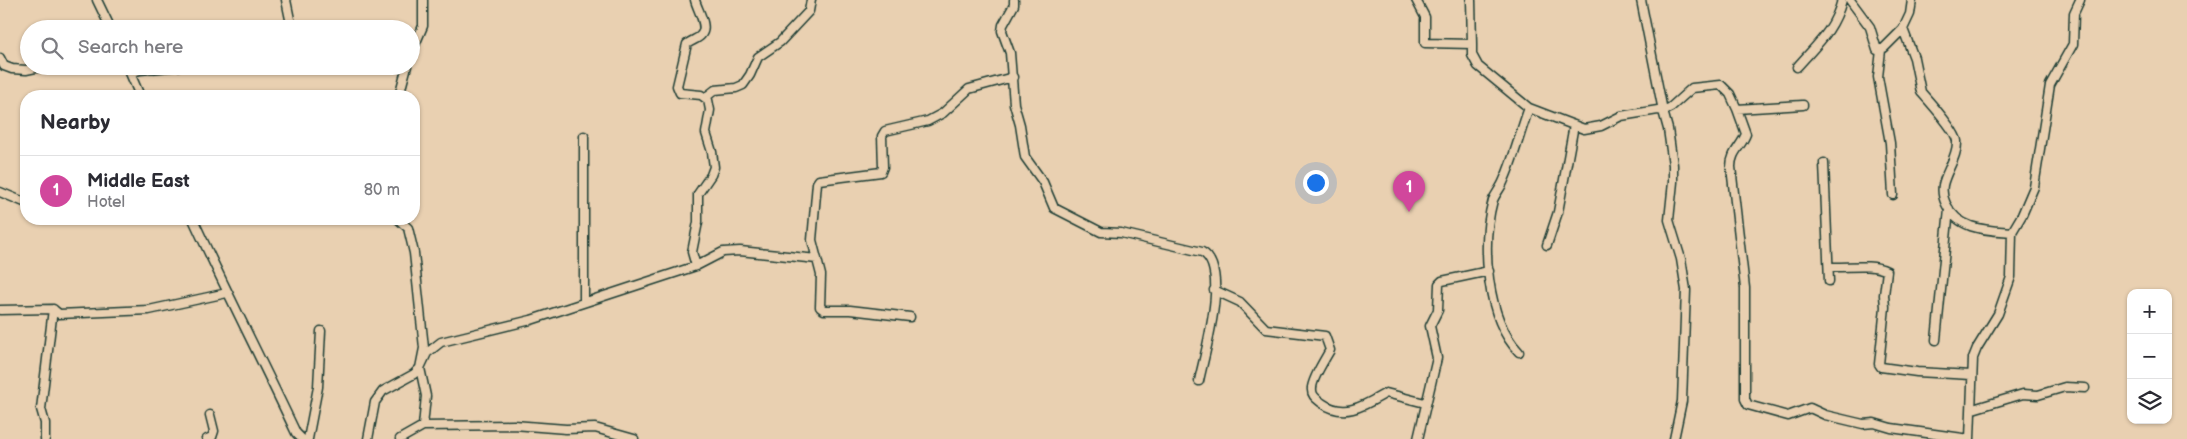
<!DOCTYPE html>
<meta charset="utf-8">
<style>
body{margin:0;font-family:"Balsamiq Sans",sans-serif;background:#f7f7f7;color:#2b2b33}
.controls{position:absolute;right:15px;bottom:15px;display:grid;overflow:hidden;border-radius:10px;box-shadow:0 1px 4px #0004}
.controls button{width:45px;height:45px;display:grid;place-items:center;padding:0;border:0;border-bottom:1px solid #e1e1e2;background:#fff;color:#2b2b33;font:25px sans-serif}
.you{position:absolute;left:1315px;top:182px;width:18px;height:18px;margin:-12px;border:4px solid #fff;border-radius:50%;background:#1a73e8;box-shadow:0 0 0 8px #1a73e833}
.badge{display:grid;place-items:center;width:32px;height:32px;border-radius:50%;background:#d1495b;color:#fff;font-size:16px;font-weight:700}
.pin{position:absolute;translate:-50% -41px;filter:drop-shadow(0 1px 2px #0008)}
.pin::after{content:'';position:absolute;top:26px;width:18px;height:15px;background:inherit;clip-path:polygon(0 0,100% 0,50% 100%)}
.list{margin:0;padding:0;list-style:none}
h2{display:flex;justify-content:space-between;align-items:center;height:65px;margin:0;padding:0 20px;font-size:21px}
h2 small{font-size:16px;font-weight:400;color:#7c7c81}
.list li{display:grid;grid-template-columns:32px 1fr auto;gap:15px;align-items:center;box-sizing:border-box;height:70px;padding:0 20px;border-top:1px solid #e1e1e2}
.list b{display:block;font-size:19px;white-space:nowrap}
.list p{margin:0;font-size:16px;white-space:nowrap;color:#7c7c81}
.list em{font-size:16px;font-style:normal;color:#7c7c81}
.icon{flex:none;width:28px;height:28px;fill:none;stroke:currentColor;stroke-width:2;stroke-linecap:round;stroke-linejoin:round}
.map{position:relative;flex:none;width:2187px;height:439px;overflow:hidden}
.search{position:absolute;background:#fff;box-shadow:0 1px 4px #0004;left:20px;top:20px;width:400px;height:55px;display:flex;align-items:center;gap:12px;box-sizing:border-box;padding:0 18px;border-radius:28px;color:#7c7c81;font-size:19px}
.panel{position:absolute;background:#fff;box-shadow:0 1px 4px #0004;left:20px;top:90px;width:400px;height:135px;border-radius:20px}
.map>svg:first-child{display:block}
</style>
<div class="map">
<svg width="2187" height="439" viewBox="0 0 2187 439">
<rect width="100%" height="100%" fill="#e9d0b1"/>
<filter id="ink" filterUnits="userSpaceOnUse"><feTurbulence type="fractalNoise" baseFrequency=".02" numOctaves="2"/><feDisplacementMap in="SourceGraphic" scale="10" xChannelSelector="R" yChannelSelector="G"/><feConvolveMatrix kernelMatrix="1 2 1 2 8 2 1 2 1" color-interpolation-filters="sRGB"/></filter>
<g filter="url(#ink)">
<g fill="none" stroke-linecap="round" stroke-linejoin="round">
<g stroke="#1f3d34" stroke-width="11">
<path id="minor" d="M 97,0 L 111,29
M 286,0 L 292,29
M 695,0 C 697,9 709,27 701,35 C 698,39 692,40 687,44 L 677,86 L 680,93 L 701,95 L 708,100 L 710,110 L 706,133 L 712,152 L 714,167 L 711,175 L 698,194 L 698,222 L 692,252 L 696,266
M 1014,0 L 1014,5 L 1003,25 L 1002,31 L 1010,53 L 1014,104 L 1020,125 L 1025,157 L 1043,182 L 1054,208 L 1101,232 L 1121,233 L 1202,252 C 1231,268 1204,355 1199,381
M 1416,0 L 1425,17 L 1425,43 L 1472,44 L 1472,55 L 1478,66 L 1529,108
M 1471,0 L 1472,44
M 1641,0 L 1663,111 L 1671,107 L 1692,88 L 1721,85 L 1730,94 L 1737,109 L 1803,105
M 1850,0 L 1870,27 L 1877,50 L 1884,48 L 1903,29
M 1912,0 L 1910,14 L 1903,29 L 1914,58 L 1921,92 C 1929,101 1956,131 1957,141 C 1958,156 1946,171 1943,185 C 1942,191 1943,198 1946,204 C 1958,230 1986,230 2012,232
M 1881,50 L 1878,77 L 1890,143 L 1893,195
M 411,54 L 423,26 L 423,0
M 0,58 L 4,66 L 12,69 L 26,70 L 45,66
M 127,66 L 140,96
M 1797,67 C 1817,44 1834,31 1842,0
M 130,73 L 140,70 L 179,66
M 399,96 L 407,66
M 706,97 L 715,90 L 736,88 L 743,85 L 750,75 L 758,57 L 780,42 L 809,11 L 811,0
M 1737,109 L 1746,134 C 1741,147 1731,152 1731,167 L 1745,288 L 1745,399 L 1748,405 L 1788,416 L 1810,408 L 1825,415 L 1863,424 L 1874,423 L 1891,428 L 1970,439
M 1824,163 L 1829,281
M 0,192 L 24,202
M 193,219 C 226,291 262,361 296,433 L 302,439
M 398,219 L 408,228 L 414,253 L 424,348 L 420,368 L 426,396 L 423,426
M 1547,245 L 1558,212 L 1574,125
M 1830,267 C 1848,268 1870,263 1887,271 L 1884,295 L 1885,307 L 1879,364 L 1881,367 L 1917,372 L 1971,375
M 1214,290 L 1240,302 L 1266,329 L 1325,336 L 1330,350 C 1325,359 1312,379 1312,388 C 1311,396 1317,399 1322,403 C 1345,419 1365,405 1386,393 L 1425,403
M 584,302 L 584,136
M 0,310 L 53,309 L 59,314 L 149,310 L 227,293
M 910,317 L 850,310 L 824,310 L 820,307 L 821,275 L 812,240 L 817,183 L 819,180 L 881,172 L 883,167 L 882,136 L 885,131 L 928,121 L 943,113 L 969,89 L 1013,77
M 1936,340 L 1949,209
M 1519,352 C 1486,318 1481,244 1493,200 C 1496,193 1501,188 1504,180 C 1514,158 1520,132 1529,108 L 1584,129 L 1601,126 L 1621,116 L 1658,110 L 1663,111 L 1668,129 L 1673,165 L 1673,182 L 1669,220 L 1681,259 L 1686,290 L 1682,401 L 1674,439
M 1973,409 L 2023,394 L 2038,395 L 2065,387 L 2085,388
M 45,439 L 45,423 L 41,409 L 53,309
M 207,439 L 212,437 L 214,431 L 210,415
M 308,439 L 318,387 L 321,331
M 368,439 L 375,402 L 383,391 L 414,374 L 420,368 L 427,353 L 441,342 L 531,320 L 696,266 L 723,252 L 740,251 L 817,259
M 400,439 L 423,426 L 514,425 L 566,429 L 595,428 L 634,439
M 1418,439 L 1437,358 L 1430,326 L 1438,310 L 1439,284 L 1442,281 L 1489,271
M 1970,439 L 1973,358 L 1977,348 L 1998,314 L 2011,277 L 2012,232 L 2022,215 L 2034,187 L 2050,85 L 2073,44 L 2074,13 L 2080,0"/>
</g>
<use href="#minor" stroke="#e9d0b1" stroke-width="8"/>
</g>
</g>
</svg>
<div class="controls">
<button>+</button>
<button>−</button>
<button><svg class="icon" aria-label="layers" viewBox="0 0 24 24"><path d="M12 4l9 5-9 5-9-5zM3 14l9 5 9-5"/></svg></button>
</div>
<div class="you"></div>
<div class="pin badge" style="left:1409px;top:212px;background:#d1479c">1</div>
<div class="search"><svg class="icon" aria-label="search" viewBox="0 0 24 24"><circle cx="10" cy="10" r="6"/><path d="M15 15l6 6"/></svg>Search here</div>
<section class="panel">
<h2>Nearby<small></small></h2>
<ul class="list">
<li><span class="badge" style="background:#d1479c">1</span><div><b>Middle East</b><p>Hotel</p></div><em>80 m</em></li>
</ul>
</section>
</div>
